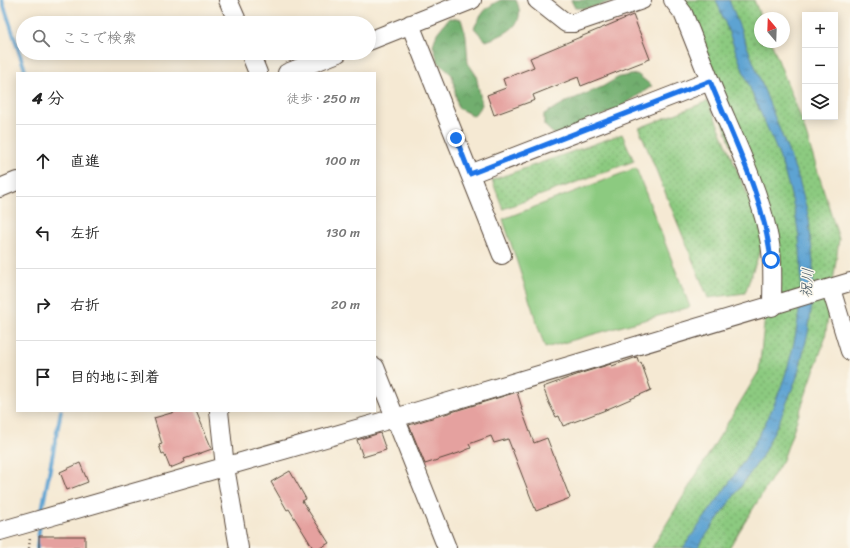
<!DOCTYPE html>
<html lang="ja">
<meta charset="utf-8">
<style>
body{margin:0;font-family:Sriracha,"Klee One",sans-serif;background:#f2f2f2;color:#222}
.controls{position:absolute;right:12px;top:12px;display:grid;overflow:hidden;border-radius:0px;box-shadow:0 2px 10px #0003}
.controls button{width:36px;height:36px;display:grid;place-items:center;padding:0;border:0;border-bottom:1px solid #e0e0e0;background:#fff;color:#222;font:20px sans-serif}
.compass{position:absolute;left:754px;top:12px;width:36px;height:36px;border-radius:50%;background:#fff;box-shadow:0 2px 10px #0003;rotate:341deg}
.stop{position:absolute;width:12px;height:12px;margin:-9px;border:3px solid #1a73e8;border-radius:50%;background:#fff}
.stop.end{background:#1a73e8;border-color:#fff;box-shadow:0 1px 4px #0008}
.list{margin:0;padding:0;list-style:none}
h2{display:flex;justify-content:space-between;align-items:center;height:52px;margin:0;padding:0 16px;font-size:17px}
h2 small{font-size:13px;font-weight:400;color:#767676}
.list li{display:grid;grid-template-columns:26px 1fr auto;gap:12px;align-items:center;box-sizing:border-box;height:72px;padding:0 16px;border-top:1px solid #e0e0e0}
.list b{display:block;font-size:15px;white-space:nowrap}
.list em{font-size:13px;font-style:normal;color:#767676}
.icon{flex:none;width:22px;height:22px;fill:none;stroke:currentColor;stroke-width:2;stroke-linecap:round;stroke-linejoin:round}
.map{position:relative;flex:none;width:850px;height:548px;overflow:hidden}
.search{position:absolute;background:#fff;box-shadow:0 2px 10px #0003;left:16px;top:16px;width:360px;height:44px;display:flex;align-items:center;gap:10px;box-sizing:border-box;padding:0 14px;border-radius:22px;color:#767676;font-size:15px}
.panel{position:absolute;background:#fff;box-shadow:0 2px 10px #0003;left:16px;top:72px;width:360px;height:340px;border-radius:0px}
.map>svg:first-child{display:block}
</style>
<div class="map">
<svg width="850" height="548" viewBox="0 0 850 548">
<defs>
<pattern id="grass-dots" width="8" height="8" patternUnits="userSpaceOnUse"><rect width="8" height="8" fill="#8cca80"/><path d="M2 2h.1M6 6h.1" fill="none" stroke="#74a468" stroke-width="1.8" stroke-linecap="round"/></pattern>
<pattern id="forest-crowns" width="20" height="18" patternUnits="userSpaceOnUse"><rect width="20" height="18" fill="#71ae6e"/><path d="M2 6a3 3 0 1 1 6 0M12 15a3 3 0 1 1 6 0" fill="none" stroke="#5e8e5a"/></pattern>
<pattern id="water-ripples" width="26" height="14" patternUnits="userSpaceOnUse"><rect width="26" height="14" fill="#5da3d2"/><path d="M2 4q2-2 4 0t4 0M15 11q2-2 4 0t4 0" fill="none" stroke="#4e85aa"/></pattern>
</defs>
<rect width="100%" height="100%" fill="#fbf7ec"/>
<filter id="ink" filterUnits="userSpaceOnUse"><feTurbulence type="fractalNoise" baseFrequency=".025" numOctaves="2"/><feDisplacementMap in="SourceGraphic" scale="8" xChannelSelector="R" yChannelSelector="G"/><feConvolveMatrix kernelMatrix="1 2 1 2 8 2 1 2 1" color-interpolation-filters="sRGB"/></filter>
<filter id="wash" filterUnits="userSpaceOnUse"><feTurbulence type="fractalNoise" baseFrequency=".012" numOctaves="4" result="noise"/><feDisplacementMap in="SourceGraphic" scale="16" xChannelSelector="R" yChannelSelector="G"/><feGaussianBlur stdDeviation="0.9" result="paint"/><feColorMatrix in="noise" values="0 0 0 0 0 0 0 0 0 0 0 0 0 0 0 0 0 1.4 0 .05"/><feComposite in="paint" operator="in"/></filter>
<g filter="url(#wash)">
<rect width="100%" height="100%" fill="#f5e9d3"/>
<path fill="url(#grass-dots)" stroke="#647a4f" d="M 678,0 L 754,0 L 761,18 L 760,42 L 771,42 L 801,118 L 839,239 L 825,339 L 783,460 L 729,548 L 652,548 L 759,371 L 771,260 L 765,237 L 745,293 L 708,298 L 639,128 L 708,101 L 763,232 Z
M 622,134 L 634,161 L 503,209 L 492,180 Z"/>
<path fill="url(#forest-crowns)" stroke="#566c46" d="M 501,0 L 516,0 C 528,25 506,34 486,41 L 474,28 C 482,13 485,7 501,0 Z
M 571,0 L 619,0 L 588,8 L 575,8 Z
M 449,18 L 461,19 L 466,36 L 468,63 L 476,75 L 482,105 L 474,116 L 458,108 L 452,75 L 438,62 L 433,45 L 437,33 Z
M 637,74 L 652,86 L 618,109 L 556,136 L 544,125 L 544,114 L 566,102 L 602,87 L 619,77 Z"/>
<path fill="#8cca80" stroke="#647a4f" d="M 636,168 L 690,307 L 545,348 L 503,219 Z"/>
<path fill="url(#water-ripples)" stroke="#4c6678" d="M 716,0 L 729,0 L 799,179 L 809,219 L 813,263 L 813,297 L 808,333 L 797,377 L 781,417 L 761,458 L 697,548 L 683,548 C 714,503 750,459 772,409 C 806,334 810,252 785,174 C 777,146 763,120 752,93 C 739,62 729,31 716,0 Z"/>
<g fill="none" stroke-linecap="round" stroke-linejoin="round">
<path stroke="#5da3d2" stroke-width="4" d="M 2,0 L 26,73
M 41,515 L 61,411
M 37,548 L 40,523"/>
</g>
<g id="blocks">
<path fill="#e5a19f" d="M 633,15 L 650,59 L 581,86 L 578,77 L 533,95 L 535,100 L 494,115 L 487,95 L 506,88 L 503,79 L 534,67 L 530,58 Z
M 637,357 L 639,363 L 641,362 L 651,390 L 603,411 L 563,426 L 559,416 L 556,417 L 549,403 L 543,387 L 585,372 L 611,364 L 612,366 Z
M 517,392 L 522,408 L 521,408 L 534,443 L 547,438 L 570,498 L 536,511 L 508,439 L 494,443 L 491,436 L 469,444 L 471,448 L 459,453 L 425,464 L 409,425 Z
M 178,411 L 196,411 L 212,449 L 184,459 L 185,462 L 170,468 L 164,453 L 162,454 L 159,445 L 162,444 L 154,418 Z
M 380,433 L 386,450 L 363,457 L 357,440 Z
M 80,463 L 88,482 L 67,490 L 60,472 Z
M 290,471 L 306,499 L 302,501 L 329,543 L 320,548 L 313,548 L 289,509 L 287,510 L 271,482 Z
M 39,536 L 85,536 L 85,548 L 39,548 Z"/>
</g>
</g>
<g filter="url(#ink)">
<use href="#blocks" fill-opacity="0" stroke="#574739" stroke-width="1"/>
<g fill="none" stroke-linecap="round" stroke-linejoin="round">
<g stroke="#574739" stroke-width="20">
<path id="minor" d="M 228,0 L 238,23
M 537,0 L 566,23 L 574,23 L 642,0
M 673,0 L 683,13 L 710,81
M 410,24 L 502,255
M 369,41 L 472,0
M 250,53 L 258,73
M 287,73 L 338,53
M 470,174 L 710,81 C 729,128 758,185 768,234 C 774,258 772,283 772,307
M 0,188 L 17,181
M 831,289 L 850,351
M 375,367 L 447,548
M 219,411 L 225,467 L 239,548
M 0,531 L 395,418 L 850,282"/>
</g>
<path stroke="#574739" stroke-width="2.5" stroke-dasharray="1 3" stroke-linecap="butt" d="M 29,548 L 30,538"/>
<use href="#minor" stroke="#fff" stroke-width="18"/>
</g>
</g>
<g fill="none" stroke-linecap="round" stroke-linejoin="round" filter="url(#ink)">
<path stroke="#1a73e8" stroke-width="5" d="M 456,138 L 470,174 L 710,81 C 733,138 764,197 771,260"/>
</g>
<g text-anchor="middle" dominant-baseline="central" stroke-width="3" stroke-linejoin="round" paint-order="stroke">
<g font-size="15" font-style="italic" fill="#495a66" stroke="#fbf7ec">
<text transform="translate(807 283) rotate(-86)">祝川</text>
</g>
</g>
</svg>
<div class="controls">
<button>+</button>
<button>−</button>
<button><svg class="icon" aria-label="layers" viewBox="0 0 24 24"><path d="M12 4l9 5-9 5-9-5zM3 14l9 5 9-5"/></svg></button>
</div>
<svg class="compass" viewBox="-18 -18 36 36"><path d="M0-13l5 13h-10z" fill="#e53935"/><path d="M0 13l5-13h-10z" fill="#767676"/></svg>
<div class="stop" style="left:771px;top:260px"></div>
<div class="stop end" style="left:456px;top:138px"></div>
<div class="search"><svg class="icon" aria-label="search" viewBox="0 0 24 24"><circle cx="10" cy="10" r="6"/><path d="M15 15l6 6"/></svg>ここで検索</div>
<section class="panel">
<h2>4 分<small>徒歩 · 250 m</small></h2>
<ul class="list">
<li><svg class="icon" aria-label="ahead" viewBox="0 0 24 24"><path d="M12 20V5M6 11l6-6 6 6"/></svg><div><b>直進</b></div><em>100 m</em></li>
<li><svg class="icon" aria-label="left" viewBox="0 0 24 24"><path d="M17 20v-9H6M10 6l-5 5 5 5"/></svg><div><b>左折</b></div><em>130 m</em></li>
<li><svg class="icon" aria-label="right" viewBox="0 0 24 24"><path d="M7 20v-9h11M14 6l5 5-5 5"/></svg><div><b>右折</b></div><em>20 m</em></li>
<li><svg class="icon" aria-label="arrive" viewBox="0 0 24 24"><path d="M6 21V4h12l-3 4 3 4H6"/></svg><div><b>目的地に到着</b></div></li>
</ul>
</section>
</div>
